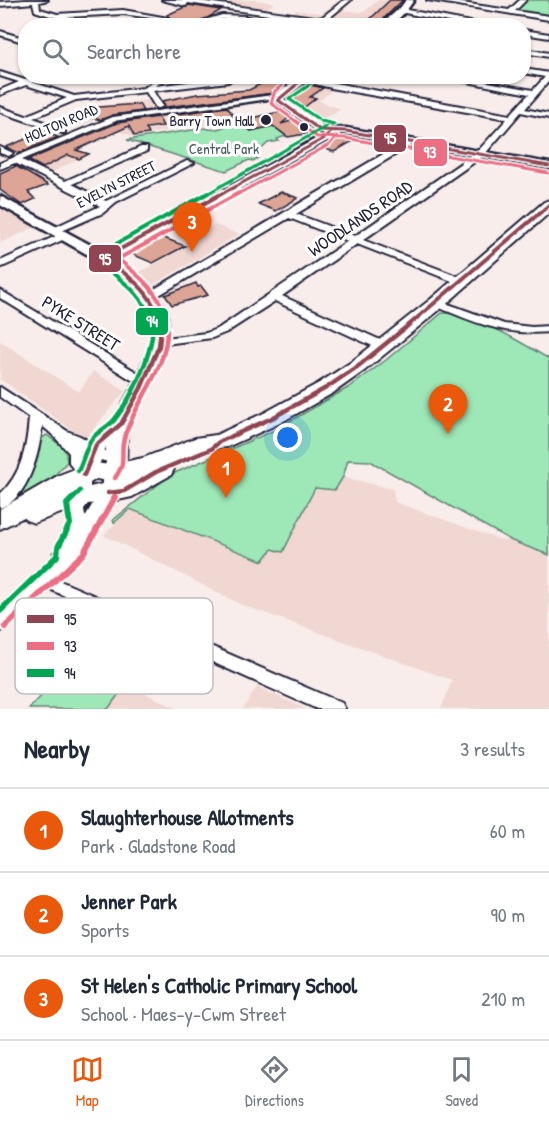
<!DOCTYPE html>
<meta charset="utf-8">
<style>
body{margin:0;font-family:"Patrick Hand",sans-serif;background:#f2f2f3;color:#1f2937}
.you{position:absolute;left:288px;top:438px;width:21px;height:21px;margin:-15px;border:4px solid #fff;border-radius:50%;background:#1a73e8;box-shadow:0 0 0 9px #1a73e833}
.badge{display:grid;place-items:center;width:39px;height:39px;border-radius:50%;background:#ea580c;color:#fff;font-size:20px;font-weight:700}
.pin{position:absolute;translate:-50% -50px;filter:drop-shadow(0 2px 3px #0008)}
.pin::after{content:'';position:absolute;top:32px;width:21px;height:18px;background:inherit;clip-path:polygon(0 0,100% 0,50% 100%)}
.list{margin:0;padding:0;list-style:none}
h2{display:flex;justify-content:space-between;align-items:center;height:78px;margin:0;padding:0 24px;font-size:26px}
h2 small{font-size:20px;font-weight:400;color:#747a83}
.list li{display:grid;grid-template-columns:39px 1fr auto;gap:18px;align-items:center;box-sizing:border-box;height:84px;padding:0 24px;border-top:2px solid #e0e1e3}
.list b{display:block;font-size:22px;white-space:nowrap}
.list p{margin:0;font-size:20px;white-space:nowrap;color:#747a83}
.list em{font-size:20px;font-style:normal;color:#747a83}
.icon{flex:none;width:33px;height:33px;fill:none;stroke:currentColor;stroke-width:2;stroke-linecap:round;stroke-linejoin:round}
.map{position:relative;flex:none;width:549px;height:709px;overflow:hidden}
.search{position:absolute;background:#fff;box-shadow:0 2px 4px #0004;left:18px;right:18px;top:18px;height:66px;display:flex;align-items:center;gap:15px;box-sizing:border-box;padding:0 21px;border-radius:24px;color:#747a83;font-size:22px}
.sheet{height:330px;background:#fff}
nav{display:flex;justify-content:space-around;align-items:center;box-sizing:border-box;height:84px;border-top:2px solid #e0e1e3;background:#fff;font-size:16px;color:#747a83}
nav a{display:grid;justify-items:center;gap:3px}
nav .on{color:#ea580c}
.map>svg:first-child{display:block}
</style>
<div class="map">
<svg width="549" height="709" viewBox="0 0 549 709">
<rect width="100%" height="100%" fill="#f8edea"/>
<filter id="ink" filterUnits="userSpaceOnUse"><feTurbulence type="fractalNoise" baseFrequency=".0167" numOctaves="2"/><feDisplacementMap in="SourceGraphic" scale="12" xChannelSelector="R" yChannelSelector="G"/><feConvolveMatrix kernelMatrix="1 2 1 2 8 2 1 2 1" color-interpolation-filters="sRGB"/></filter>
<g filter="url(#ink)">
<path fill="#f0d7d1" d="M 179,0 L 256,0 L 275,3 L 262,11 Z
M 378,0 L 410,0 L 383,25 L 337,25 L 268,16 L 273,13 L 288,15 L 296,10 L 321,13 L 327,9 L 364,12 Z
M 308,83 L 334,89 L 319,101 L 340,109 L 334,114 L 315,120 L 285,99 Z
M 149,100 L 155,110 L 102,117 L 71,129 L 53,123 L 88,108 Z
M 227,107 L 235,117 L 225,123 L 132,136 L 104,126 L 115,121 Z
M 61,144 L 89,154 L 50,173 L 25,160 Z
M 0,208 L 35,227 L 0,243 Z
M 215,225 L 239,234 L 153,285 L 138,273 L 186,247 L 184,245 Z
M 0,341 L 79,392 L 93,371 L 125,391 L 85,439 L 0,379 Z
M 343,477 L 393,489 L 395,502 L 498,539 L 512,541 L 549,555 L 549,709 L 441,709 L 452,680 L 242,605 L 104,535 L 130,509 L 263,561 L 272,549 L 284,551 L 315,488 L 335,490 Z
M 126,684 L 178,709 L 108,709 Z
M 257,687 L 306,709 L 243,709 Z"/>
<path fill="#9ee7b6" stroke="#608478" stroke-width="1.5" d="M 526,0 L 549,0 L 549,16 L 517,11 Z
M 234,121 L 240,122 L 251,131 L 273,126 L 286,136 L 277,139 L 279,141 L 268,143 L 254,156 L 258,158 L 253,161 L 249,160 L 226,171 L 127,140 L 205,128 C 216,132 224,127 234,121 Z
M 442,313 C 473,312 522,343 549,359 L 549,555 L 512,541 L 370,461 L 348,460 L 343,477 L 335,490 L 315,488 L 283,552 L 272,549 L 263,561 L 130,509 L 114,523 L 113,520 L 170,475 L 275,430 L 351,386 L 386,360 Z
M 47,435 L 65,449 L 67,462 L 44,487 L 25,496 L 19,489 L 33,467 L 40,439 Z
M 74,661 L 126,684 L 108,709 L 29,709 Z"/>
<path fill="#dda596" stroke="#22223b" stroke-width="1.5" d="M 390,0 L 403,0 L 377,25 L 366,23 Z
M 189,5 L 221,10 L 194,26 L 150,26 L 158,21 L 166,22 L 170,18 L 167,15 Z
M 276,76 L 297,76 L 274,93 L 166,107 L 162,101 L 197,94 L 249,90 Z
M 307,84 L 323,88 L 310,97 L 316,98 L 302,109 L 288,99 Z
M 139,104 L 143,111 L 113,115 L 100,120 L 83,115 L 93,112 L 85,108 Z
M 227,107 L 234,116 L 174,121 L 171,115 Z
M 283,111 L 290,117 L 281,124 L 294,120 L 311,133 L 288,137 L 273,126 L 251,131 L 239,121 Z
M 158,117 L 163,126 L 146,128 L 149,134 L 134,136 L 129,126 L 76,150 L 89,154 L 79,159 L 68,155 L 43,168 L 28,160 L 117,123 Z
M 43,132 L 58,137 L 19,153 L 6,147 Z
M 343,136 L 358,138 L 334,152 L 323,148 Z
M 16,166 L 48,185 L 28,192 L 35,199 L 22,205 L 0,190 L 0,173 Z
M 281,192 L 298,198 L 276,211 L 258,204 Z
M 159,236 L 185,246 L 153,263 L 129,253 Z
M 196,283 L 198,287 L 201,286 L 208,295 L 172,305 L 165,295 Z"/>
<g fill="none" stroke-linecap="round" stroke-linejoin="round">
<g stroke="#22223b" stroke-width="5">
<path id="pedestrian" d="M 280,94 L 282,95 L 282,97 L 113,121 L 110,119 L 113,117 Z"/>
</g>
<g stroke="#22223b" stroke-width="4">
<path id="minor" d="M 25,0 L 48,0 L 39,2 L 40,9 L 57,14 L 123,10 L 168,18 L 165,20 L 123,14 L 67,17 L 91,26 L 80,26 L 35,11 L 33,3 L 0,6 L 0,2 Z
M 162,0 L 192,0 L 321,18 L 344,0 L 351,0 L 328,19 L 371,26 L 321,23 L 188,3 L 186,6 Z
M 427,0 L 442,0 L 509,10 L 520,0 L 526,0 L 515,11 L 549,16 L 549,20 Z
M 402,9 L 481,24 L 484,26 L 468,26 L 400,12 Z
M 222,15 L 244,16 L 263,21 L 260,23 L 229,19 L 217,20 L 205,26 L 196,26 L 205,20 Z
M 524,30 L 549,34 L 549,38 L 524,34 Z
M 0,31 L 26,39 L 26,43 L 0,35 Z
M 524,49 L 549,53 L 549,57 L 524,53 Z
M 524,69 L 549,73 L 549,81 L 525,109 L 549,114 L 549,118 L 521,112 L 483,156 L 363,240 L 465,279 L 466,281 L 465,283 L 457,283 L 357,244 L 282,296 L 387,343 L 389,346 L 387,349 L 379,349 L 275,301 L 227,332 L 212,338 L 157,345 L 155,342 L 157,339 L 206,333 L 219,328 L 348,241 L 289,218 L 154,298 L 146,298 L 145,296 L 146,294 L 407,140 L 413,140 L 413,144 L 296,214 L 355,236 L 477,152 L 507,119 L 336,89 L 302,81 L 302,77 L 510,115 L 529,94 L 437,76 L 455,76 L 533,90 L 545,77 L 524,73 Z
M 0,72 L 25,80 L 33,76 L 43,76 L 32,82 L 74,96 L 144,88 L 162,76 L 171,76 L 155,86 L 237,76 L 228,82 L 153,91 L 163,106 L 159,108 L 156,108 L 146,92 L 76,100 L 33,118 L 65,129 L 65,133 L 62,133 L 0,112 L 0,107 L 26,116 L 67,98 L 26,85 L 0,95 L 0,90 L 19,82 L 0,76 Z
M 113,117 L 116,117 L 116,121 L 22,160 L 65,181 L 141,147 L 147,147 L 147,151 L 72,184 L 106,201 L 187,161 L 194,163 L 116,202 L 103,213 L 57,233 L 51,233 L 51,229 L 100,206 L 15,163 L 0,169 L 0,163 Z
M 0,147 L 13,153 L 9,156 L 0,153 Z
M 63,233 L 67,234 L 67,238 L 0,268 L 0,261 Z
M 0,290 L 148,379 L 150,382 L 144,386 L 140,385 L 0,298 Z
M 437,300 L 504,324 L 532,327 L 549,326 L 549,332 C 504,336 473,322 433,305 L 431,303 Z
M 0,387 L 67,431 L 80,436 L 105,451 L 120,455 L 122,458 L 120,461 C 106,465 93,457 81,450 L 83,462 L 91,475 L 89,479 L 79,479 L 69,462 L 69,453 C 59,442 54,435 42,426 C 40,451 28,500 0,508 L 0,494 C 22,474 27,446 29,418 L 0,397 Z
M 44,574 L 342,703 L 345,709 L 317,709 L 38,584 L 36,580 L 38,576 Z"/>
</g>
<g stroke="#22223b" stroke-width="5">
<path id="tertiary" d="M 346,128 L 549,163 L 549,169 L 346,134 L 332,134 L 327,131 L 332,128 Z
M 0,196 L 109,255 L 110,258 L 104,262 L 99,261 L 0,205 Z
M 108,487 L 114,488 L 117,493 L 84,554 L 7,628 L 0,631 L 0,609 L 56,555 L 54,553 L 69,525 L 65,507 C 71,497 79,488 91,491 L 94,496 L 84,509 L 85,517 L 102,488 Z"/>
</g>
<g stroke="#22223b" stroke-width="5">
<path id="secondary" d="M 406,0 L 414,0 C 405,13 395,26 379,26 L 400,8 Z
M 302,76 L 314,76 L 284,99 L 322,125 L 336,129 L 338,131 L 329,140 L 114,258 C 137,274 166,294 168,324 C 172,364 140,395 128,431 C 124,442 128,459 124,467 C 119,477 113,481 102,478 L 99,473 L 106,463 L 106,447 L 98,468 L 91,480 L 84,482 L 77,480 L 74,475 L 90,441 L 100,432 L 111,426 L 136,380 L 152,340 L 153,322 L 148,306 L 140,293 L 97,258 L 321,136 L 324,133 L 314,130 L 273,100 L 276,94 Z"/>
</g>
<g stroke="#22223b" stroke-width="4">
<path id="primary" d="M 549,200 L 549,213 L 443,307 L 364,371 L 333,393 L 280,423 L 227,447 L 206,450 L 171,464 L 174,469 L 171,475 L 132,497 L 104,503 L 85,504 L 34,523 L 26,520 L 24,517 L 0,529 L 0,509 L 59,475 L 80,467 L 96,463 L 109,465 L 143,458 L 195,438 L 216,435 L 264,413 L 319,383 L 350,363 L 431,299 L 544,202 ZM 96,479 L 102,480 L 102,484 L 90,487 L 90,483 Z"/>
</g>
<use href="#pedestrian" fill="#fff" fill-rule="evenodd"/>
<use href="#minor" fill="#fff" fill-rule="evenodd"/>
<use href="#tertiary" fill="#fff" fill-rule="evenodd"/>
<use href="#secondary" fill="#fff" fill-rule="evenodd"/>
<use href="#primary" fill="#fff" fill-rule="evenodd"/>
<g stroke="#fff" stroke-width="4.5">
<path id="bus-1-far3" d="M 293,87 L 308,76"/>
</g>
<g stroke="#fff" stroke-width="6">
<path id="bus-1-far2" d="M 295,86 L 278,100 L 320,130 L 346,131 L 549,166
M 220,195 L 325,138 L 332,131"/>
</g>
<g stroke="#fff" stroke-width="8">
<path id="bus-1-far1" d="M 161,330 C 157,295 131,277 104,258 L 223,193
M 403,330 L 549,205"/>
</g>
<g stroke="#fff" stroke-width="9">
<path id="bus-1" d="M 84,475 L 96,445 L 121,424 L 141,388 L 159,346 L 161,328
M 108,493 L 124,491 L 156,472 L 211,449 L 219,442 L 272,418 L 326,388 L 357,367 L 405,328"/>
</g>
<g stroke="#fff" stroke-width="4.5">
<path id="bus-2-far4" d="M 280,87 L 295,76"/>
</g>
<g stroke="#fff" stroke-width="6">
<path id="bus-2-far3" d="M 282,86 L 275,91 L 271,103 L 317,137 L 345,138 L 548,173
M 236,195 L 329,145 L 337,136"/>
</g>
<g stroke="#fff" stroke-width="8">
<path id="bus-2-far2" d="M 167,330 C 166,297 142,278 118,259 L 239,193"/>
</g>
<g stroke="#fff" stroke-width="9">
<path id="bus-2-far1" d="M 115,478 C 128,459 119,457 124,438 C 135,401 168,369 167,328"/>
</g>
<g stroke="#fff" stroke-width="10">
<path id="bus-2" d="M 5,627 L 83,554 L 115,497"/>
</g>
<g stroke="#fff" stroke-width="4.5">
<path id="bus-3-far4" d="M 306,87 L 313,82"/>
</g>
<g stroke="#fff" stroke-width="6">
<path id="bus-3-far3" d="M 308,86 L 289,99 L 321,121 L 334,124
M 205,195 L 327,126"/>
</g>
<g stroke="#fff" stroke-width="8">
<path id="bus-3-far2" d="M 153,330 C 149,298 123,281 99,263 L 98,254 L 208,193"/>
</g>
<g stroke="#fff" stroke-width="9">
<path id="bus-3-far1" d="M 78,471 C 83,461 85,450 91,440 C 97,431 108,428 115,419 C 133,396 151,357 153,328
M 72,499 L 80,491"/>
</g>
<g stroke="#fff" stroke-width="10">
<path id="bus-3" d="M 0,611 L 57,556 L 58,547 L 70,524 L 67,504 L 74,497"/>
</g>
<use href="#bus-1-far3" stroke="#914451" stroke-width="2"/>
<use href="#bus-1-far2" stroke="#914451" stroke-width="3"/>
<use href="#bus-1-far1" stroke="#914451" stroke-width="4"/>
<use href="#bus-1" stroke="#914451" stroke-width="4.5"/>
<use href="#bus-2-far4" stroke="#eb6e82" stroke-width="2"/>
<use href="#bus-2-far3" stroke="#eb6e82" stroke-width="3"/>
<use href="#bus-2-far2" stroke="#eb6e82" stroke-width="4"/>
<use href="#bus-2-far1" stroke="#eb6e82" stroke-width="4.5"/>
<use href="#bus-2" stroke="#eb6e82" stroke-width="6"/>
<use href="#bus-3-far4" stroke="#00a651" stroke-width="2"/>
<use href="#bus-3-far3" stroke="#00a651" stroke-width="3"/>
<use href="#bus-3-far2" stroke="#00a651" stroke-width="4"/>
<use href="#bus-3-far1" stroke="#00a651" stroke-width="4.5"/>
<use href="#bus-3" stroke="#00a651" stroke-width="6"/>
</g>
</g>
<g fill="#22223b" stroke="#fff" stroke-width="2">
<circle cx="266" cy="120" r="6"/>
<circle cx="304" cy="127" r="5"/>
</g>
<g text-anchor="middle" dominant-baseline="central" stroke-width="6" stroke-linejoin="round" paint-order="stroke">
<g font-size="15" fill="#22223b" stroke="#fff" text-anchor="end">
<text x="254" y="120">Barry Town Hall</text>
</g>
<g font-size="15" fill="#22223b" stroke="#fff">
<text transform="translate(61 123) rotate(-23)">HOLTON ROAD</text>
<text transform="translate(116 184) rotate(-27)">EVELYN STREET</text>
</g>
<g font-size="15" fill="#475d60" stroke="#fff">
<text x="224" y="148">Central Park</text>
</g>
<g font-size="18" fill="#22223b" stroke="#fff">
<text transform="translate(360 218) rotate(-34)">WOODLANDS ROAD</text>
<text transform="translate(81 323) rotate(32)">PYKE STREET</text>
</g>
</g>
<rect x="15" y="598" width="198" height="96" rx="9" fill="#fff" stroke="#bdbdc4" stroke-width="1.5"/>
<rect x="27" y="615" width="27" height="8" fill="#914451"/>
<rect x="27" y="642" width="27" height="8" fill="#eb6e82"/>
<rect x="27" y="669" width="27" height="8" fill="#00a651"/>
<g font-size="16" fill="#22223b">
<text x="64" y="625">95</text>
<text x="64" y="652">93</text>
<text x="64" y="679">94</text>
</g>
<g stroke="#fff" stroke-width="2">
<rect x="373" y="124" width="34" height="29" rx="6" fill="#914451"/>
<rect x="413" y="138" width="35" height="29" rx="6" fill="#eb6e82"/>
<rect x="88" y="244" width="34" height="29" rx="6" fill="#914451"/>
<rect x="135" y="307" width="34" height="29" rx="6" fill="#00a651"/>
</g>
<g font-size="16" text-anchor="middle" font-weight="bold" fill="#fff">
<text x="390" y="144">95</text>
<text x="430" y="158">93</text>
<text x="105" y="265">95</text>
<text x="152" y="327">94</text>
</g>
</svg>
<div class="you"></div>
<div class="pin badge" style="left:226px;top:498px">1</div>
<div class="pin badge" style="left:448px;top:434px">2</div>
<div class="pin badge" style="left:192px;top:252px">3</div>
<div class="search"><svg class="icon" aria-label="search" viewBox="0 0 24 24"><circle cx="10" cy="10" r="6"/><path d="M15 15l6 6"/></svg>Search here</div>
</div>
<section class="sheet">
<h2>Nearby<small>3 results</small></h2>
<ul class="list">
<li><span class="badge">1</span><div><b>Slaughterhouse Allotments</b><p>Park · Gladstone Road</p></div><em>60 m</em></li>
<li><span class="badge">2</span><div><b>Jenner Park</b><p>Sports</p></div><em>90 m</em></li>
<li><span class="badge">3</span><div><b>St Helen's Catholic Primary School</b><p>School · Maes-y-Cwm Street</p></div><em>210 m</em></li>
</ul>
</section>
<nav>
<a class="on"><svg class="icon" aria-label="map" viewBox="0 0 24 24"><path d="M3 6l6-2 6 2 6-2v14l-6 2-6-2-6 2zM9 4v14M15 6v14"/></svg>Map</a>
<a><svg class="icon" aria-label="directions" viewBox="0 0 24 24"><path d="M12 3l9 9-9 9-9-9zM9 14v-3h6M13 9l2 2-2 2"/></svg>Directions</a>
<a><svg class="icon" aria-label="saved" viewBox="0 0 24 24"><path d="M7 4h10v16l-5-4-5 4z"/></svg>Saved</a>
</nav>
